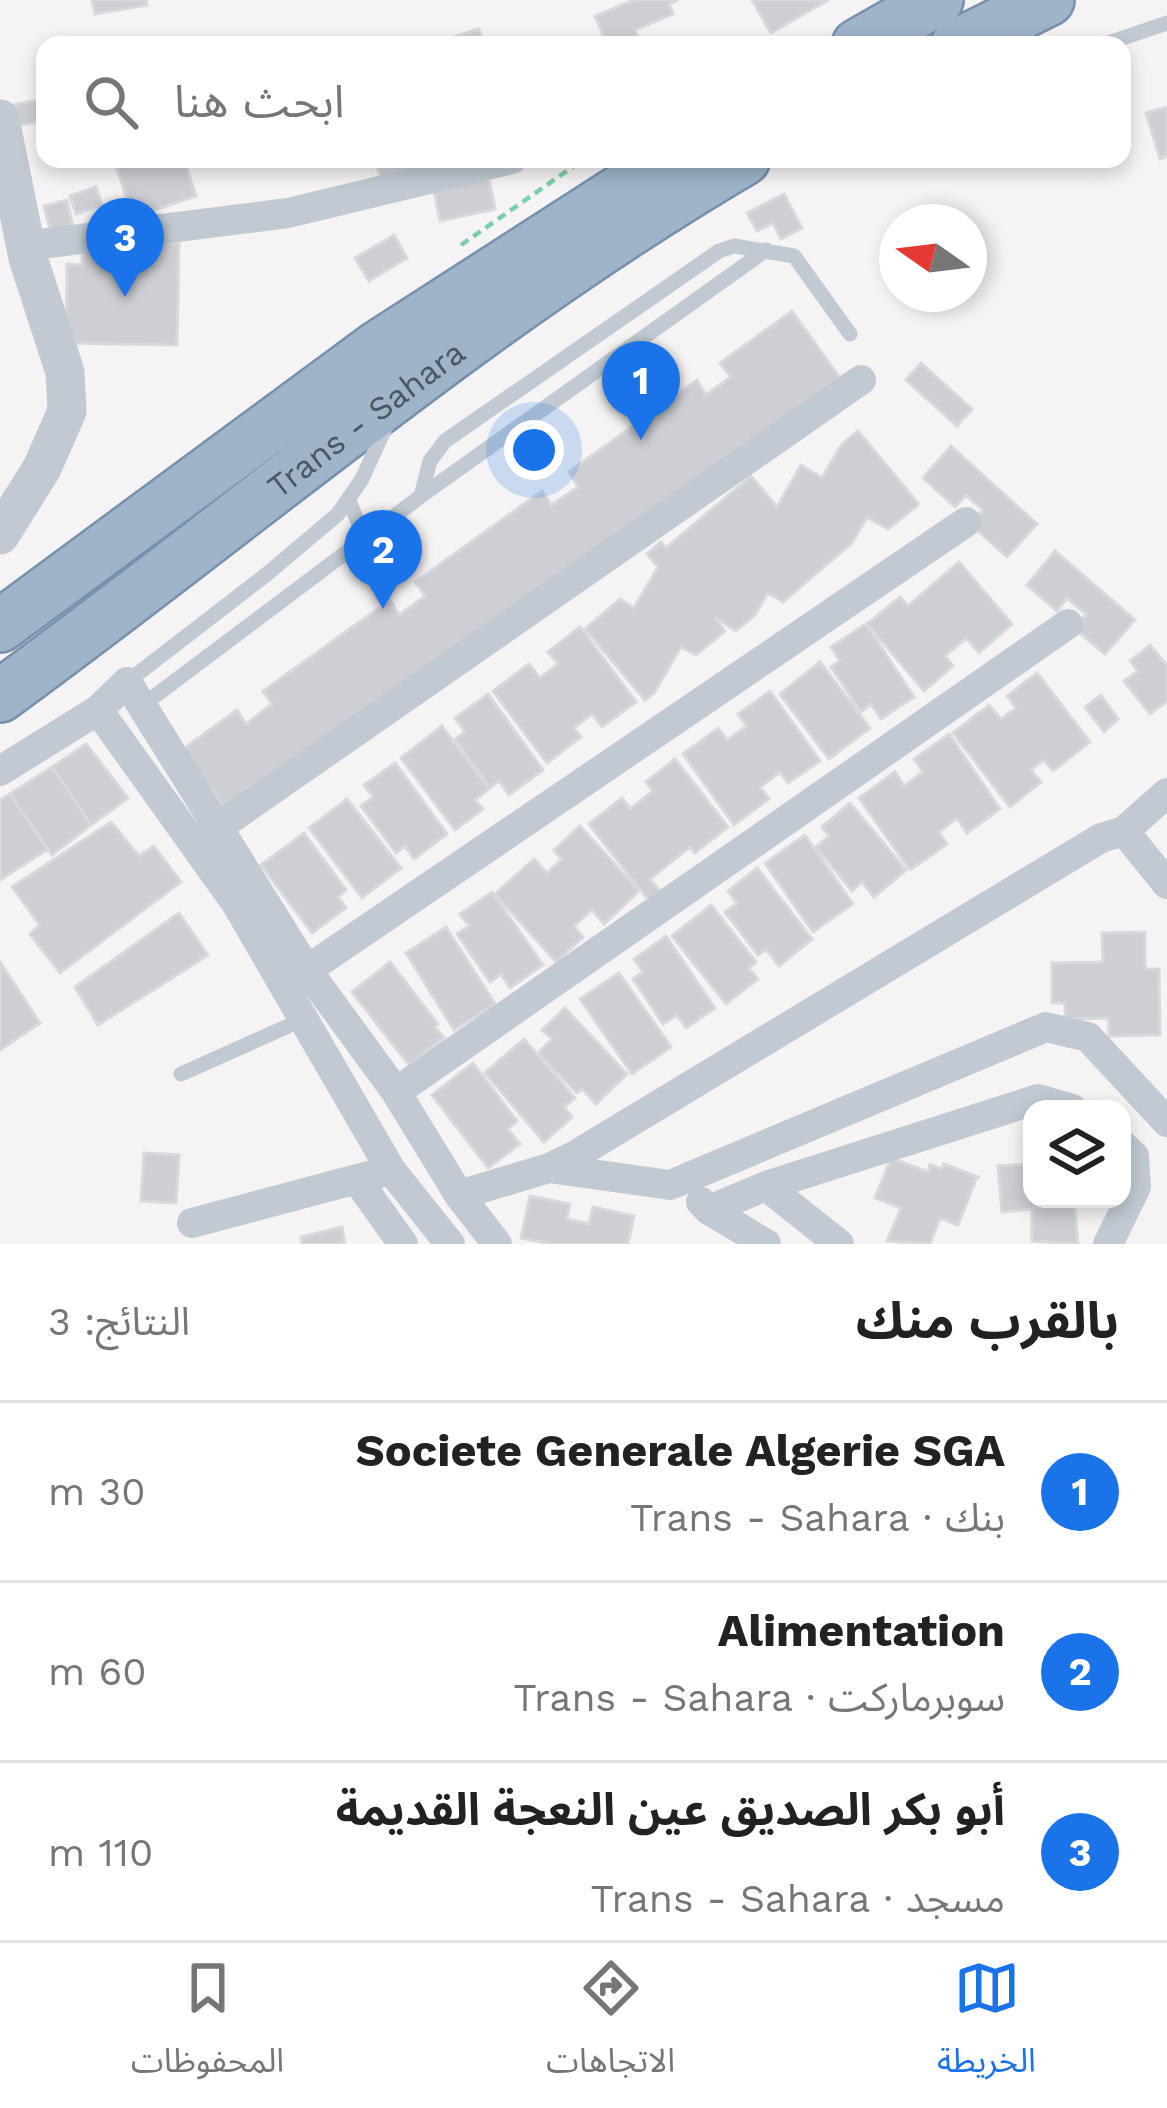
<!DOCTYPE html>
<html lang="ar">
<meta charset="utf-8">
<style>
body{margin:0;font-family:"Work Sans","Noto Sans Arabic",sans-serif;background:#f2f2f2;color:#222;direction:rtl}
.controls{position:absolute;right:36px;bottom:36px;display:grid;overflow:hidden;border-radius:24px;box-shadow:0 6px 18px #0003}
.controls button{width:108px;height:108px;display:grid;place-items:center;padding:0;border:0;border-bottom:3px solid #e0e0e0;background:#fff;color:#222;font:60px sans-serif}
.compass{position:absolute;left:879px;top:204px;width:108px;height:108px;border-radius:50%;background:#fff;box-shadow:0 6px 18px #0003;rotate:284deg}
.you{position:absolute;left:534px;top:450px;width:42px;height:42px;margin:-30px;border:9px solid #fff;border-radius:50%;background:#1a73e8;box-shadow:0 0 0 18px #1a73e833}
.badge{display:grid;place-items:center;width:78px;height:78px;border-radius:50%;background:#1a73e8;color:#fff;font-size:39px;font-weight:700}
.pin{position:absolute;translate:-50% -99px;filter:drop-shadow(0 3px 6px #0008)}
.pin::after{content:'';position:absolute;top:63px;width:42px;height:36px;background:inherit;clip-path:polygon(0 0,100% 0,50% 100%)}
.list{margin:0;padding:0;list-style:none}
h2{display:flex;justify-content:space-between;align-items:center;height:156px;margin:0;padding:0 48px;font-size:51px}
h2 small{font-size:39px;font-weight:400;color:#767676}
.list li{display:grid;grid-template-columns:78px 1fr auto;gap:36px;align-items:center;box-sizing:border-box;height:180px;padding:0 48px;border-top:3px solid #e0e0e0}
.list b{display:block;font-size:45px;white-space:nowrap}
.list p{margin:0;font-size:39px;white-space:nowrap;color:#767676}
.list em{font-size:39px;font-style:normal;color:#767676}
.icon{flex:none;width:66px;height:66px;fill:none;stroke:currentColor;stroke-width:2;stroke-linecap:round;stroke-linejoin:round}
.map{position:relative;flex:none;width:1167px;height:1244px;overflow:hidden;direction:ltr}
.search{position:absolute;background:#fff;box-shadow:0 6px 18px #0003;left:36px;right:36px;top:36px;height:132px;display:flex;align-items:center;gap:30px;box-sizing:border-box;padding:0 42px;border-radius:24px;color:#767676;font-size:45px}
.sheet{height:696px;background:#fff}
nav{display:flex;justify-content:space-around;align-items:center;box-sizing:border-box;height:168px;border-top:3px solid #e0e0e0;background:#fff;font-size:33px;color:#767676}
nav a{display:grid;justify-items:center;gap:6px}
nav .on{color:#1a73e8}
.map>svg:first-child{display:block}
</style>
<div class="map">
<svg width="1167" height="1244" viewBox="0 0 1167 1244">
<rect width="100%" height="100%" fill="#f5f3f3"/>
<path fill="#cdcfd5" stroke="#d7d9de" stroke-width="3" d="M 92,0 L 146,0 L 147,5 L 95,14 Z
M 634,0 L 678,0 L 669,4 L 673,14 L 635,30 L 639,40 L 628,45 L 607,45 L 595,16 Z
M 752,0 L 828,0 L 771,33 Z
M 479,29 L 484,45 L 428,45 Z
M 45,99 L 45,120 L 17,126 L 13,105 Z
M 1167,107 L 1167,156 L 1160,159 L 1146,113 Z
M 137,159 L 184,159 L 196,196 L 133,217 L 116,166 Z
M 371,159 L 451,159 L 382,186 L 377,166 L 373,167 Z
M 488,174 L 495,209 L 440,221 L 433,186 Z
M 96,187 L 102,205 L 76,214 L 70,196 Z
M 784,194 L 802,228 L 781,239 L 773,223 L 757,231 L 747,213 Z
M 67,200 L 74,231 L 52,237 L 44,206 Z
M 394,235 L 407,258 L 369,281 L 355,258 Z
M 83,242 L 179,243 L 177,345 L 66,343 L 67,264 L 82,265 Z
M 792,311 L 840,378 L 230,816 L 183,749 L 237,710 L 246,724 L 272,704 L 263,691 L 390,600 L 399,615 L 425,596 L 415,582 L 542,491 L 551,505 L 578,487 L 569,472 L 697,380 L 706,395 L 731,377 L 720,363 Z
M 921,363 L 972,409 L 957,426 L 906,380 Z
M 858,431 L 918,503 L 917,506 L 888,529 L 867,517 L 852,543 L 783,602 L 768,593 L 755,615 L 736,631 L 714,617 L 725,631 L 696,655 L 681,647 L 654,693 L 645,700 L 585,629 L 620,599 L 634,608 L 658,567 L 647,554 L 661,542 L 666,548 L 751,476 L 777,507 L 801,465 L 822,478 L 842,444 Z
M 951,446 L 1037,524 L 1007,557 L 970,524 L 983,510 L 966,495 L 955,507 L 923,478 Z
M 1055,551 L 1135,620 L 1105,654 L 1074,628 L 1086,614 L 1067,598 L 1057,611 L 1027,585 Z
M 959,562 L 1012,624 L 979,653 L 966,638 L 945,656 L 953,666 L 924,691 L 867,624 L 900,597 L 908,606 Z
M 866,624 L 914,697 L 881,719 L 871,704 L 861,712 L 831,667 L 840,661 L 831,647 Z
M 580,627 L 636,702 L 602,727 L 592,714 L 574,728 L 581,737 L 547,763 L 493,691 L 529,664 L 540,678 L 558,664 L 548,652 Z
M 1150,645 L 1167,666 L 1167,701 L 1150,714 L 1124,681 L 1138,671 L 1130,661 Z
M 820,662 L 870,728 L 829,759 L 780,694 Z
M 1037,673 L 1090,742 L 1053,771 L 1044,760 L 1031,770 L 1041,782 L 1010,807 L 953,733 L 989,705 L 1001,719 L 1016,708 L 1007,696 Z
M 770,691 L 820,761 L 788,783 L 780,772 L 760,787 L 769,799 L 734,825 L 683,754 L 718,728 L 727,740 L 747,726 L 738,714 Z
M 488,694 L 543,770 L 509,795 L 499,781 L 490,788 L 455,739 L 465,732 L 455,718 Z
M 1101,695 L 1118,719 L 1104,732 L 1085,707 Z
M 442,726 L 489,789 L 475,800 L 483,809 L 455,830 L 401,758 Z
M 949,734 L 1000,809 L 967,833 L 957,818 L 939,832 L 947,844 L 910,870 L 859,798 L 895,772 L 904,786 L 923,772 L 914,759 Z
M 86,744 L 128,798 L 91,825 L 52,767 Z
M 675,759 L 728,827 L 695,853 L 690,847 L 650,879 L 661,892 L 649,901 L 589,824 L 622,798 L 630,809 L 653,791 L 646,782 Z
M 395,763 L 447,834 L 414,859 L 405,846 L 396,853 L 361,806 L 373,797 L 364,785 Z
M 52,767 L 91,825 L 52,855 L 10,794 Z
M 10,794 L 48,849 L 0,880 L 0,800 Z
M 347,799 L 401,868 L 362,898 L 309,828 Z
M 850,803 L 906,870 L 874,897 L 862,882 L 852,891 L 816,847 L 829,836 L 822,827 Z
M 111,822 L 139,856 L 154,846 L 181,882 L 60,973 L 30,934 L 40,925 L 12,887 Z
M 580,826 L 639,891 L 604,924 L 592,910 L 574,926 L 583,937 L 556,962 L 495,894 L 534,859 L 547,873 L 562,859 L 554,850 Z
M 304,833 L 346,890 L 338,897 L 346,908 L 312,933 L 261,865 Z
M 805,835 L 853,904 L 813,932 L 765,863 Z
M 757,868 L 812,939 L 779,966 L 766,949 L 758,955 L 725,912 L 737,903 L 728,891 Z
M 492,892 L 543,965 L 510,988 L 501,974 L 490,982 L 457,934 L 469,926 L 460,914 Z
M 711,905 L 756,962 L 749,968 L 758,979 L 726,1004 L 672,936 Z
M 179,913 L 208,955 L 98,1025 L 75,987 Z
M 446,927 L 495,1004 L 454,1030 L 406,953 Z
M 1145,932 L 1145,969 L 1159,969 L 1160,1035 L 1109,1036 L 1109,1018 L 1065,1019 L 1065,1003 L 1052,1003 L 1052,963 L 1103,962 L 1102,933 Z
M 666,936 L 715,1008 L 686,1028 L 677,1015 L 663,1024 L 633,979 L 643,972 L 634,959 Z
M 0,962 L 40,1023 L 0,1050 Z
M 390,962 L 438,1024 L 435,1027 L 444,1038 L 409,1065 L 352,992 Z
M 619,973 L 671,1047 L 632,1074 L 580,999 Z
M 565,1008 L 627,1074 L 596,1104 L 582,1089 L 577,1093 L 538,1053 L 552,1039 L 542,1030 Z
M 524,1039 L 575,1098 L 564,1107 L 572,1117 L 544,1142 L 485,1073 Z
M 473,1063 L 517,1121 L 508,1129 L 520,1144 L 488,1168 L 432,1095 Z
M 144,1153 L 179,1155 L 176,1203 L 141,1201 Z
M 891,1158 L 928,1172 L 930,1165 L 942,1169 L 944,1164 L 980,1178 L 977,1177 L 958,1225 L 940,1218 L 930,1244 L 887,1241 L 901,1208 L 875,1198 Z
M 1032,1164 L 1032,1199 L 1074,1199 L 1078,1244 L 1032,1241 L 1032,1209 L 1002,1212 L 998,1166 Z
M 530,1196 L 570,1204 L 567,1219 L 589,1224 L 593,1207 L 634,1216 L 628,1244 L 551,1244 L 521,1238 Z
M 342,1227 L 345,1244 L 302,1244 L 301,1237 Z"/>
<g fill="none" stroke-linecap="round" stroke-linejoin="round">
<g stroke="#7690ad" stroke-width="56">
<g id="trunk">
<path d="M 858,45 L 937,0"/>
<path d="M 957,45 L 1048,0"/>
<path d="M 0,626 L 378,347 L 670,159"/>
<path id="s1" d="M 0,696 C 247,516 480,314 744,159"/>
</g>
</g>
<path stroke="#7ad0a6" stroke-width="4.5" stroke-dasharray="9 6" stroke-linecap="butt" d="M 461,245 L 584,159"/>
<path stroke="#c1cad2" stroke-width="15" d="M 1102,45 L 1167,23
M 421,496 L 430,461 L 445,441 L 719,251 L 734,246 L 794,256 L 850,334
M 348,499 L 365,538
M 127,682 L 267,574 L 338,514 L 362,479 L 388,422
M 143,705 L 421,496 L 766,250
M 181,1074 L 304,1019"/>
<path stroke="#c1cad2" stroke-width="30" d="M 25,246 L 288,213 L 512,159
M 98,710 L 236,903 L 391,1170 L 450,1244
M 0,771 L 98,710 L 127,682 L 307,970 L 396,1092 L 459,1195 L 549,1168 L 574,1156 L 1101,838 L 1124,831 L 1167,793
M 217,828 L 861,380
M 1124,831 L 1167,884
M 307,970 L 966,522
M 396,1092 L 1068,624
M 549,1168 L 670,1185 L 1046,1027 L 1088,1037 L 1167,1122
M 358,1181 L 403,1244
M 766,1186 L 839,1244
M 459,1195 L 497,1244
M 701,1202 L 709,1210 L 766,1244
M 709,1210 L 766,1186 L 1038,1099 L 1072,1109
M 192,1223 L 391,1170
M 1108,1244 L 1136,1187 L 1134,1156 L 1122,1145"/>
<path stroke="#c1cad2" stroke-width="39" d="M 0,119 L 28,258 L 65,372 L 67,411 L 42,468 L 0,535"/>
<use href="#trunk" stroke="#9fb4c9" stroke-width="51"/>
</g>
<g text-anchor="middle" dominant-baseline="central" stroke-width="9" stroke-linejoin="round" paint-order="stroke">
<g font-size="33" fill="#4a5661" stroke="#fff">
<text stroke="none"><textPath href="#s1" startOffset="459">Trans - Sahara</textPath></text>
</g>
</g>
</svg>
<div class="controls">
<button><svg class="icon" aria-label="layers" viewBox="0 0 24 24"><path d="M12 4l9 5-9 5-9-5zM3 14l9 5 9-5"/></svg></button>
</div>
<svg class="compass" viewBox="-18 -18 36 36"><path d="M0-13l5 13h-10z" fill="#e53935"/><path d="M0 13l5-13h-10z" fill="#767676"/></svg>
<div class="you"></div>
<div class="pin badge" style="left:641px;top:440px">1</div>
<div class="pin badge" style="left:383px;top:609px">2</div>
<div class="pin badge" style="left:125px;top:297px">3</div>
<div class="search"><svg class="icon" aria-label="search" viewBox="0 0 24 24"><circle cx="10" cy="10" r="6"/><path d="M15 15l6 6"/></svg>ابحث هنا</div>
</div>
<section class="sheet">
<h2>بالقرب منك<small>النتائج: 3</small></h2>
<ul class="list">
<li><span class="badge">1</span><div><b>Societe Generale Algerie SGA</b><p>بنك · Trans - Sahara</p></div><em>30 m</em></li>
<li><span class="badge">2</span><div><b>Alimentation</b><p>سوبرماركت · Trans - Sahara</p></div><em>60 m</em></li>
<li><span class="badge">3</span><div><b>أبو بكر الصديق عين النعجة القديمة</b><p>مسجد · Trans - Sahara</p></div><em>110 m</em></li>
</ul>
</section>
<nav>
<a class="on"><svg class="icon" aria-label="map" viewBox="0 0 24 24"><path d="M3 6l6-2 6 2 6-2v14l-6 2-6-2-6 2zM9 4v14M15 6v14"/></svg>الخريطة</a>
<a><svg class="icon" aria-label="directions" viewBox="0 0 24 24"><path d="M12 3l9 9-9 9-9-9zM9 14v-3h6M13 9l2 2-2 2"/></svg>الاتجاهات</a>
<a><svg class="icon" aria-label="saved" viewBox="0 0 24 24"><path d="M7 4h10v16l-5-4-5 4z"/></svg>المحفوظات</a>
</nav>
